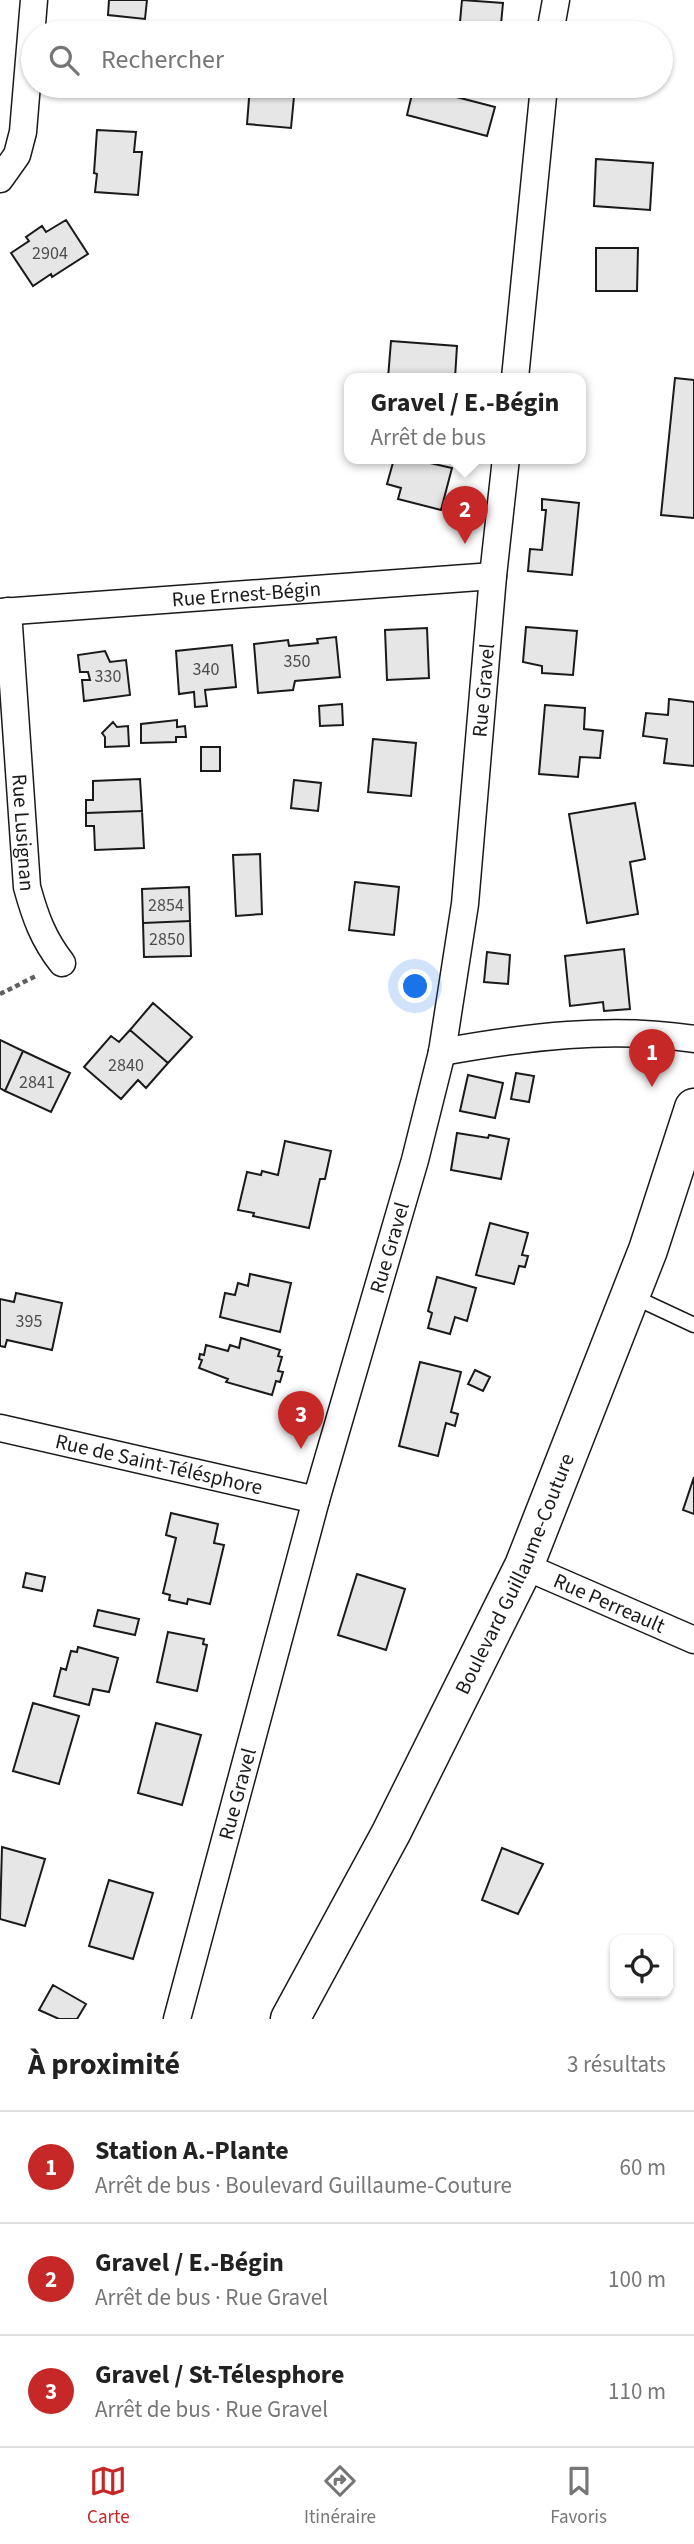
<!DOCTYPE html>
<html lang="fr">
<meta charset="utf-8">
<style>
body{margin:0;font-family:"Source Sans 3",sans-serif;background:#f6f6f6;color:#222}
.controls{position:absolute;right:21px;bottom:21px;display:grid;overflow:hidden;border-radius:14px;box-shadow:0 2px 5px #0004}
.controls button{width:63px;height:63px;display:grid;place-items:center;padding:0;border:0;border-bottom:2px solid #e0e0e0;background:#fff;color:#222;font:35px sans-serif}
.you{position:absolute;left:416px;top:987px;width:24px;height:24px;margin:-18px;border:5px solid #fff;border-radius:50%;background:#1a73e8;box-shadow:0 0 0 10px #1a73e833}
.badge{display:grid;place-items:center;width:46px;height:46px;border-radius:50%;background:#c62828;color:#fff;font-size:23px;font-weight:700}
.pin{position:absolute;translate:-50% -58px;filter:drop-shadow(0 2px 4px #0008)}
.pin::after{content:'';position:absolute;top:37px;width:24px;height:21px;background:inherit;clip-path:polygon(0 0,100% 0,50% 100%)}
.popup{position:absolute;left:344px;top:373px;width:242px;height:91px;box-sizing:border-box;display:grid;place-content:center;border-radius:14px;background:#fff;filter:drop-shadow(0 2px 5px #0005);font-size:23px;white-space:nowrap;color:#767676}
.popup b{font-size:26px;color:#222}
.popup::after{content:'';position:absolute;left:50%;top:100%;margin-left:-14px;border:14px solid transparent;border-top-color:#fff}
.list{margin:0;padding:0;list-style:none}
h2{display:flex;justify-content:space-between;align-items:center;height:91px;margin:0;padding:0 28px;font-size:30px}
h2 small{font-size:23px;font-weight:400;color:#767676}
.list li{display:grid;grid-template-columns:46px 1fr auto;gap:21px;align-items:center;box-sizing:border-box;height:112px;padding:0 28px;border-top:2px solid #e0e0e0}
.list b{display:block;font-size:26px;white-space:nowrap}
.list p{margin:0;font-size:23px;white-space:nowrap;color:#767676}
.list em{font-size:23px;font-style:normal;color:#767676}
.icon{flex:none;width:38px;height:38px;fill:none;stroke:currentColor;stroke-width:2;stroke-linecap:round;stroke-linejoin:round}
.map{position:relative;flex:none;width:694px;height:2019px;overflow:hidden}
.search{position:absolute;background:#fff;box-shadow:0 2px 5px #0004;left:21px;right:21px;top:21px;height:77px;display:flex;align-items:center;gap:18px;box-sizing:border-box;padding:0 24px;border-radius:38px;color:#767676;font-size:26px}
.sheet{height:427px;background:#fff}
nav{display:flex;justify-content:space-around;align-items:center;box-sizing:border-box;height:98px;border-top:2px solid #e0e0e0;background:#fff;font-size:19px;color:#767676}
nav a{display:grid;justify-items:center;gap:4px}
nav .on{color:#c62828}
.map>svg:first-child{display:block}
</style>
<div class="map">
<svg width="694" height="2019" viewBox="0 0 694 2019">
<rect width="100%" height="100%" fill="#fff"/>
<path fill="#e6e6e6" stroke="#1a1a1a" stroke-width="2" d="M 109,0 L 147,0 L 145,19 L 108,15 Z
M 462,0 L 503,3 L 501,24 L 504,25 L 503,33 L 459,33 Z
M 250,86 L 295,86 L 291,128 L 247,124 Z
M 414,86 L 495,107 L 487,136 L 407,115 Z
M 97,130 L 136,132 L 134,152 L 142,152 L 138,195 L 95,192 L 97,174 L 94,173 Z
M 596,159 L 653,163 L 650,210 L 594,206 Z
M 66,220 L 88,254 L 52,277 L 51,274 L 33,286 L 11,253 L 29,241 L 26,237 L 42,226 L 46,232 Z
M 596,248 L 638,248 L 637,291 L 596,291 Z
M 391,341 L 457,346 L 455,378 L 388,378 Z
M 675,378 L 694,380 L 694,518 L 661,515 Z
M 408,458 L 452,468 L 441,510 L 398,499 L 401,488 L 387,484 L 394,459 L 407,462 Z
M 542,499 L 579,503 L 572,575 L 528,571 L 530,549 L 542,550 L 546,510 L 542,510 Z
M 526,627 L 577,631 L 573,675 L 542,673 L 542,666 L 523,662 Z
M 427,628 L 429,678 L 387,680 L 385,630 Z
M 336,637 L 340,677 L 295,681 L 293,690 L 258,693 L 254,644 L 288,640 L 289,646 L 318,643 L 317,639 Z
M 232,645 L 236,687 L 205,690 L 207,706 L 195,707 L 194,692 L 179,694 L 176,651 Z
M 105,651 L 110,662 L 126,660 L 130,695 L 84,701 L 82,680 L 90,680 L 88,672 L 80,672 L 78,655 Z
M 669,699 L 694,702 L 694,766 L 664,763 L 667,739 L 643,736 L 646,713 L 668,715 Z
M 342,704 L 343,725 L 320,726 L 319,706 Z
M 545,705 L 585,708 L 584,729 L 603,731 L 600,758 L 580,757 L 578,777 L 539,774 Z
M 177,720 L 177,727 L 185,726 L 186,737 L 176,737 L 176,742 L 141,743 L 141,724 Z
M 113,722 L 117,727 L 128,726 L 129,746 L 105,747 L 105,737 L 102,733 Z
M 373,739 L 416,743 L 411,796 L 368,792 Z
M 201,747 L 220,747 L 220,771 L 201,771 Z
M 140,779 L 142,811 L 86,813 L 86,800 L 93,800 L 93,781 Z
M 294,780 L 321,783 L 318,811 L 291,808 Z
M 635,803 L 645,859 L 630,862 L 638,914 L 587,923 L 569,814 Z
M 142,811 L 144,848 L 95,850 L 94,826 L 86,826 L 86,813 Z
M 260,854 L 262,914 L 236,916 L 233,855 Z
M 355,882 L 399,887 L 394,935 L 349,930 Z
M 189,887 L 190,921 L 143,923 L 142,889 Z
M 190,921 L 191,956 L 144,957 L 143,923 Z
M 624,949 L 630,1009 L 604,1011 L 603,1002 L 570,1006 L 565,956 Z
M 487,952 L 510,955 L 508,984 L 484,982 Z
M 153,1003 L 192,1037 L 168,1063 L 130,1030 Z
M 130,1030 L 168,1063 L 146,1088 L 138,1080 L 121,1099 L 84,1067 L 111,1036 L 119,1042 Z
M 0,1040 L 23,1051 L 5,1091 L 0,1088 Z
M 23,1051 L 70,1073 L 51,1112 L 5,1091 Z
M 516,1073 L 534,1076 L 529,1102 L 511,1099 Z
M 468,1075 L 503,1083 L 495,1118 L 460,1111 Z
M 457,1133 L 488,1138 L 489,1135 L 509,1139 L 501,1179 L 451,1170 Z
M 285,1141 L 331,1151 L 325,1179 L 320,1179 L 309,1228 L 253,1216 L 254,1213 L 238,1210 L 247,1172 L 261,1175 L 262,1171 L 278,1175 Z
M 490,1223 L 528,1233 L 522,1255 L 528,1256 L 525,1267 L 519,1266 L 514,1284 L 476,1275 Z
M 250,1274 L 291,1283 L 280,1332 L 220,1317 L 225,1293 L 235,1295 L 238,1283 L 248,1286 Z
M 437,1277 L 476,1288 L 467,1321 L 455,1317 L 450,1334 L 428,1328 L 432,1313 L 428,1311 Z
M 16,1293 L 62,1303 L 52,1350 L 7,1340 L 5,1347 L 0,1346 L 0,1299 L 14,1302 Z
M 241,1338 L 280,1350 L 278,1356 L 282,1357 L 278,1371 L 283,1372 L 280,1382 L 276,1381 L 272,1395 L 226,1382 L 228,1379 L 199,1368 L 202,1360 L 199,1359 L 200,1354 L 204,1355 L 206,1345 L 228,1351 L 230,1345 L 239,1348 Z
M 420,1362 L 461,1372 L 451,1412 L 458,1414 L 455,1426 L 446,1423 L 438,1456 L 399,1446 Z
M 475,1370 L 490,1377 L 483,1391 L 468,1384 Z
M 694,1477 L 694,1514 L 683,1510 Z
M 171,1513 L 218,1524 L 214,1543 L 224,1545 L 210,1604 L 188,1599 L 187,1604 L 169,1600 L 170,1595 L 163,1593 L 176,1538 L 166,1535 Z
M 26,1573 L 45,1577 L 42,1591 L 23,1587 Z
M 357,1574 L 405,1589 L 386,1650 L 338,1635 Z
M 98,1610 L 139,1619 L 135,1635 L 94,1626 Z
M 168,1632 L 204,1639 L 203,1644 L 207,1645 L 197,1691 L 157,1682 Z
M 78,1647 L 118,1658 L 109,1692 L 93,1689 L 89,1705 L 54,1696 L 61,1668 L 66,1670 L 71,1651 L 77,1652 Z
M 33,1703 L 79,1716 L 59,1784 L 13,1771 Z
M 156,1723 L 201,1735 L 182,1805 L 138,1793 Z
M 2,1847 L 45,1859 L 25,1926 L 0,1919 Z
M 502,1848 L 543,1864 L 518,1914 L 482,1900 Z
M 109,1880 L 153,1893 L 133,1959 L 89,1946 Z
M 53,1985 L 86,2004 L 77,2019 L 59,2019 L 39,2010 Z"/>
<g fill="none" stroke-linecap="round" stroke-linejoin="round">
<g stroke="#1a1a1a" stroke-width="17">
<path id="service" d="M 632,1296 L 694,1325"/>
</g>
<g stroke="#1a1a1a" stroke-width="29">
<g id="minor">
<path d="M 550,33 L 556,0"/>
<path d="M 0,179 L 17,155 L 23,132 L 34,0"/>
<path d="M 515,378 L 544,86"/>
<path id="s1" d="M 8,611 L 27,887 C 35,916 43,939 62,963"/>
<path id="s2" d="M 0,612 L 493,576"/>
<path d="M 442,1052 C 525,1037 611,1026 694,1039"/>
<path id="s3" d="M 0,1428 L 316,1500"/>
<path id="s4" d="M 524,1566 L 694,1640"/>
<path id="s5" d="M 177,2019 L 316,1500 L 415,1160 L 442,1052 L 465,904 L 493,576 L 506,458"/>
</g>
</g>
<g stroke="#1a1a1a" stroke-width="41">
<g id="primary">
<path id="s6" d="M 290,2019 L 391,1833 L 524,1566 L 648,1250 L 694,1108"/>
</g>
</g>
<path stroke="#5f5f5f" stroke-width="4.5" stroke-dasharray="5 3.5" stroke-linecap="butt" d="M 0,994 L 36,976"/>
<use href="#service" stroke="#fff" stroke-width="14"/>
<use href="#minor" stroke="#fff" stroke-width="26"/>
<use href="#primary" stroke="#fff" stroke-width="38"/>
</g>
<g text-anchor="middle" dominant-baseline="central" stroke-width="5" stroke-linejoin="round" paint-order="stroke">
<g font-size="18" fill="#4d4d4d">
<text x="50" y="253">2904</text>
<text x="297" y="661">350</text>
<text x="206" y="669">340</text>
<text x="108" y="676">330</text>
<text x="166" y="905">2854</text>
<text x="167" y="939">2850</text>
<text x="126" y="1065">2840</text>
<text x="37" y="1082">2841</text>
<text x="29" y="1321">395</text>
</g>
<g font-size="21" fill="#1a1a1a" stroke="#fff">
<text stroke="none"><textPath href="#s2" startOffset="247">Rue Ernest-Bégin</textPath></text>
<text stroke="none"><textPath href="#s5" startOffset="1367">Rue Gravel</textPath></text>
<text stroke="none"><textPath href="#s1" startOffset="222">Rue Lusignan</textPath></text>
<text stroke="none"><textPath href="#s5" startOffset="800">Rue Gravel</textPath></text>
<text stroke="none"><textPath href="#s3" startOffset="163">Rue de Saint-Télésphore</textPath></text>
<text stroke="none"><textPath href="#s6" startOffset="499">Boulevard Guillaume-Couture</textPath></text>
<text stroke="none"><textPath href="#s4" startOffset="93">Rue Perreault</textPath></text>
<text stroke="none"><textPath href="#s5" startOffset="233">Rue Gravel</textPath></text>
</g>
</g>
</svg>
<div class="controls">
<button><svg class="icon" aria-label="locate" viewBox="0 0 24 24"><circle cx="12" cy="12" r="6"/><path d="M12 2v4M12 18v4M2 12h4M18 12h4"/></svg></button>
</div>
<div class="you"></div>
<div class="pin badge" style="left:652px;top:1087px">1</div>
<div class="pin badge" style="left:465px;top:544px">2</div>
<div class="popup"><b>Gravel / E.-Bégin</b>Arrêt de bus</div>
<div class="pin badge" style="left:301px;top:1449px">3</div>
<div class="search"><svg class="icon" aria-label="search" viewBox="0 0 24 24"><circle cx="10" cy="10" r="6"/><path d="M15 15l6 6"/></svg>Rechercher</div>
</div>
<section class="sheet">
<h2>À proximité<small>3 résultats</small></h2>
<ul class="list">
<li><span class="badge">1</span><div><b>Station A.-Plante</b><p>Arrêt de bus · Boulevard Guillaume-Couture</p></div><em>60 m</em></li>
<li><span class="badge">2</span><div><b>Gravel / E.-Bégin</b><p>Arrêt de bus · Rue Gravel</p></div><em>100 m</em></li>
<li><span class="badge">3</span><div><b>Gravel / St-Télesphore</b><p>Arrêt de bus · Rue Gravel</p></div><em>110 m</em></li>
</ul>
</section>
<nav>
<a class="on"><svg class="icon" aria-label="map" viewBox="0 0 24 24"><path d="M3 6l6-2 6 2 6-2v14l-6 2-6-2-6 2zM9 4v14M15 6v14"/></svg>Carte</a>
<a><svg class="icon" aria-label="directions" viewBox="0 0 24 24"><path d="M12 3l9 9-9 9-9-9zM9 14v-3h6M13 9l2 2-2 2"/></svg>Itinéraire</a>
<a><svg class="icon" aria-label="saved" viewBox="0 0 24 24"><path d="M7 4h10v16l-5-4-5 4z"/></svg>Favoris</a>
</nav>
